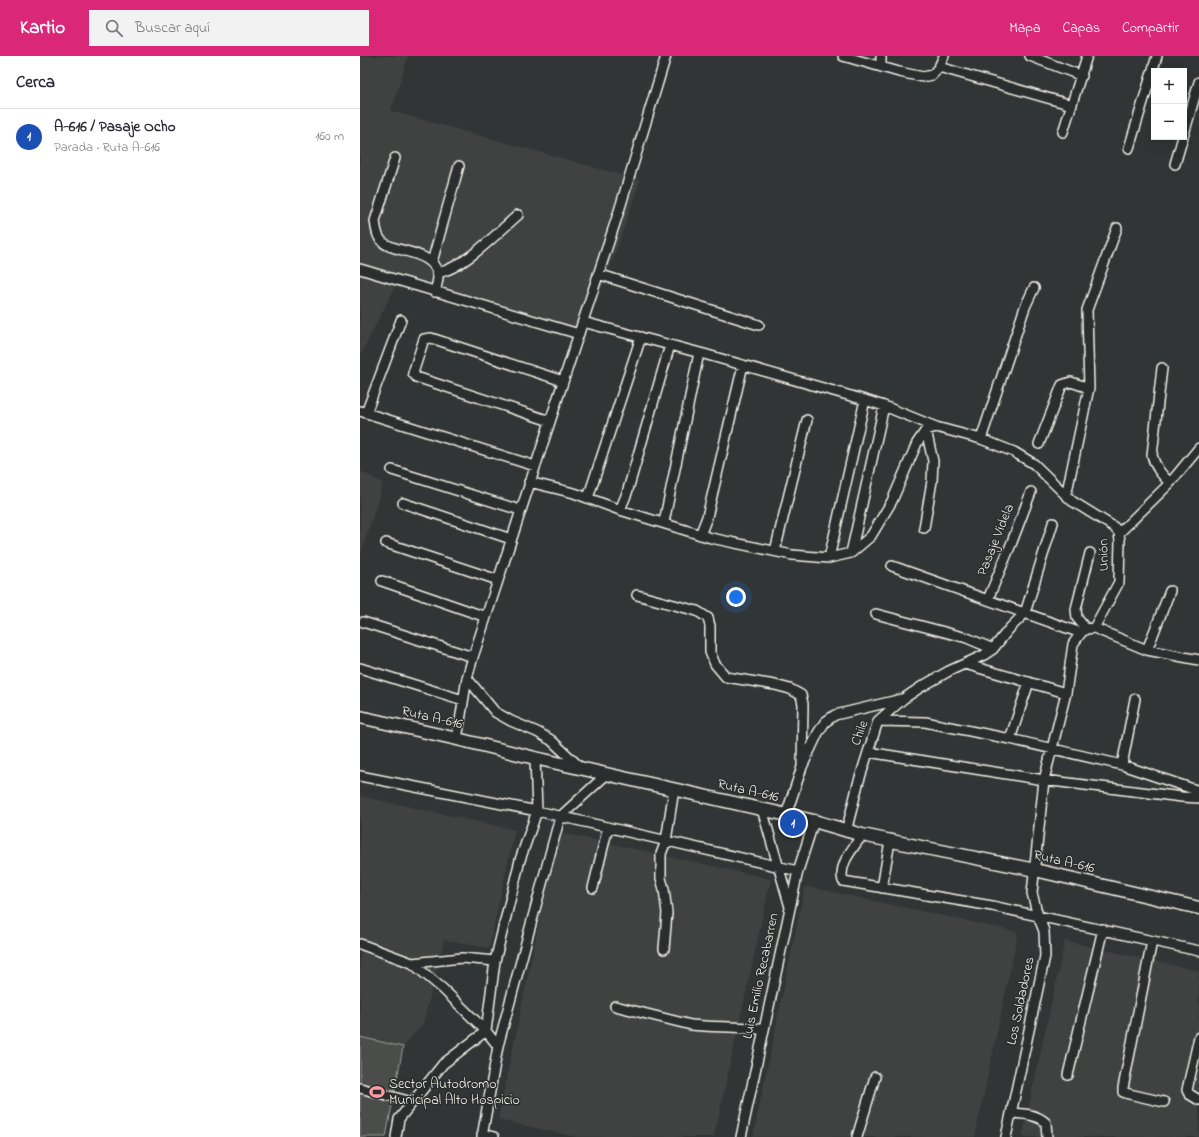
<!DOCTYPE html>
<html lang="es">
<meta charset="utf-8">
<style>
body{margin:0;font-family:"Indie Flower",sans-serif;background:#f2f2f3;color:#2b2b33}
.controls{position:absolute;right:12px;top:12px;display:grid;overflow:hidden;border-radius:0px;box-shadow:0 4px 16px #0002}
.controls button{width:36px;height:36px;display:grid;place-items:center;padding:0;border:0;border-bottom:1px solid #e1e1e2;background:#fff;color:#2b2b33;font:20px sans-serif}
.you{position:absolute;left:376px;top:541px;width:14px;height:14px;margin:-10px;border:3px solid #fff;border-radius:50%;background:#1a73e8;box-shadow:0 0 0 6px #1a73e833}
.badge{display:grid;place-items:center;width:26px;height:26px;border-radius:50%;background:#db2777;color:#fff;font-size:13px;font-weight:700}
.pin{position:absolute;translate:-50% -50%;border:2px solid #fff;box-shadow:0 1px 4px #0006}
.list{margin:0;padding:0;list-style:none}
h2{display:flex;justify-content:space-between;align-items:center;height:52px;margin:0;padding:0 16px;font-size:17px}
h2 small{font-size:13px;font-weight:400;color:#7c7c81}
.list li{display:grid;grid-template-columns:26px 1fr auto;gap:12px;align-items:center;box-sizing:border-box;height:56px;padding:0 16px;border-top:1px solid #e1e1e2}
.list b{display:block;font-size:15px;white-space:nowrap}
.list p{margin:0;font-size:13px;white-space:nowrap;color:#7c7c81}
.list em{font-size:13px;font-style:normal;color:#7c7c81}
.icon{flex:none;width:22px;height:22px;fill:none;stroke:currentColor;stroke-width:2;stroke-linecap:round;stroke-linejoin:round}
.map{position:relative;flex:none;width:839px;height:1081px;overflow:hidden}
header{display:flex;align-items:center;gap:24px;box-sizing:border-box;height:56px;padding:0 20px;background:#db2777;color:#fff}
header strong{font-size:19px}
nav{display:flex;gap:22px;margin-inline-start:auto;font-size:14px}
.search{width:280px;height:36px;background:#f2f2f3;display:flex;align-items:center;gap:10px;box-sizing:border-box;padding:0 14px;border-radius:0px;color:#7c7c81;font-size:15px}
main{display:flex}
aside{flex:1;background:#fff}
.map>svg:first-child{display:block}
</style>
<header>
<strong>Kartio</strong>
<div class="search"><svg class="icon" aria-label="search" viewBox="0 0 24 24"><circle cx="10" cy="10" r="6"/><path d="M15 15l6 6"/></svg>Buscar aquí</div>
<nav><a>Mapa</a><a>Capas</a><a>Compartir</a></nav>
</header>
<main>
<aside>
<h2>Cerca<small></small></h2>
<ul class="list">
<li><span class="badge" style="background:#1a4fb4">1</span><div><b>A-616 / Pasaje Ocho</b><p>Parada · Ruta A-616</p></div><em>160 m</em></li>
</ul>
</aside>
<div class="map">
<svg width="839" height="1081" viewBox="0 0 839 1081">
<rect width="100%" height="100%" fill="#323535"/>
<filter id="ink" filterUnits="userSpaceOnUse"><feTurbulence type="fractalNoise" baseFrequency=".025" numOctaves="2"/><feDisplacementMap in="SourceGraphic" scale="8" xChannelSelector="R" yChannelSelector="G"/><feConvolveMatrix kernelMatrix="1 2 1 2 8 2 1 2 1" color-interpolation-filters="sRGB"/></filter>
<g filter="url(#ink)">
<path fill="#404242" d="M 0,0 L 48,0 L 31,55 L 280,124 L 254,201 L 223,280 L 39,223 L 0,300 Z
M 0,415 L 23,427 L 0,501 Z
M 0,740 L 155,774 L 129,892 L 84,884 L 63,968 L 43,991 L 0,981 Z
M 198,776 L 411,823 L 354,1081 L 217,1081 L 138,1064 Z
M 445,830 L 658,876 L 615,1081 L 393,1081 Z
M 705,885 L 839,915 L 839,1081 L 662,1081 Z"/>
<path fill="#4b4d4c" stroke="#a09f9a" d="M 0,981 L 43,991 L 26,1081 L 0,1081 Z"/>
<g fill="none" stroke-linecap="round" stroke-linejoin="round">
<g stroke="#f4f1e8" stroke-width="12">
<path id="minor" d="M 483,0 L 539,16 L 563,21 L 572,19 L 579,11 L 584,0
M 521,0 L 521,11
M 670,0 L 722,20
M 579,11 L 712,49
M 703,76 L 727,0
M 824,78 L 839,26
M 769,92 L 797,0
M 35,102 L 15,165 C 16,171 16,177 20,183 C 23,188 29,190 35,192 C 51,197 77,200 78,221 C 78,226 76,231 75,236
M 815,108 L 823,81
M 72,206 L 99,110
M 0,213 L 219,278
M 78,217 C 105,211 136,178 158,159
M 238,218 L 399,269
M 223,266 L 344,298 L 505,344 L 524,350 L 576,371
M 802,312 L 792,399 C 795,411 801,418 810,427
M 0,355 L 175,410
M 6,357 L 41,264
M 190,365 L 56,321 L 53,317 L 64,283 L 71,282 L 203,325
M 621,383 L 665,251 L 674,232
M 679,388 L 702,329 L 711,326 L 729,332
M 32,414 L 160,454
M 169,426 L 214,437 L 260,454 L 351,482 L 432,499 L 469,502 L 491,497 L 511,480 L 532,445 L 557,387 L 566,374 L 576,371 L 621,383 L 654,396 L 674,408 L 712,445 L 754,471 L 759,477 L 760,485 L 759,526 L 734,572 L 726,573 L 721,577 L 713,588 L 706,637 L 684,724 L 672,837 L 678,860 L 684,875 L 685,900 L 646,1081
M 706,440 L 729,332 L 727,254 L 757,172
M 228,442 L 281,281
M 43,447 L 151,483
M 260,454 L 267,437 L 310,289
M 304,466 L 339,297
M 564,472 L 572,425 L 573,405 L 566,374
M 759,477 L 810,427 L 839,392
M 340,479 L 347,461 L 383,309
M 26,487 L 138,524
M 415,495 L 447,364
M 491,497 L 524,350
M 469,502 L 505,344
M 532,510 L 721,577
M 22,525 L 126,561
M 277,539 L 337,555 L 348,562 L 350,570 L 350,596 L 355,608 L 366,621 L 415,629 L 430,633 L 441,639 L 443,648 L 442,711
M 628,543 L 652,486 L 671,436
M 516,558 L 607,582 L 633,593
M 3,566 L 113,601
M 734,572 L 787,594 L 839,604
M 726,573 L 717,562 L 716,553 L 730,497
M 787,594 L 810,535
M 605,608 L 706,637
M 0,612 L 103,644
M 107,622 L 135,656 L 151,665 L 177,676 L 191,684 L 221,712
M 518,665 L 565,666 L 650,683 L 762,709 L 839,735
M 97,683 L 107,622 L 113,601 L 259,155 L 306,0
M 650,683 L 669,626
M 508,696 L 684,724 L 822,741 L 839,742
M 762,709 L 775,643
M 0,720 L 177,755 L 438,815
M 402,753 L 430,851
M 426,759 L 442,711 L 458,677 L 465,666 L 475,659 L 542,643
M 486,776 L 498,728 L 518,665 L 543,643 L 561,631 L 589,615 L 624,599 L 633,593 L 649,573 L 665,557 L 693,467
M 502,779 C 493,793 478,808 483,825 L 632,850 L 839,895
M 233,832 L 248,771
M 522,832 L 530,785
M 792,885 L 763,1032 L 763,1036 L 769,1038 L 804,1046
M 0,888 L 52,907 L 83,933 L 126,975 L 83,1008 L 39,1063 L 36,1081
M 304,893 L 307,857 L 304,833 L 301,822 L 301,798 L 306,785 L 314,733
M 52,907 L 102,902 L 135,905
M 255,950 L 331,969 C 356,972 380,969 404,974
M 839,981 L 827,1034 L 829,1038 L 839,1044
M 138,990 L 126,975 L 135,905 L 160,804 L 177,755 L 175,702
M 708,1019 L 743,873
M 0,1032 L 52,1046
M 652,1057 C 665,1058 676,1058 686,1067 L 687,1081
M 122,1078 L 134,1081
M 122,1081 L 138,990 L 200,761 L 247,718
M 381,1081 L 438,815 L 454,765
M 497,1081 L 515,1021"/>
</g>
<g stroke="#f4f1e8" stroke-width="15">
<path id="major" d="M 0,661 L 97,683 L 175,702 L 454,765 L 502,779 L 675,814 L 839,852"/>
</g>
<use href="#minor" stroke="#2a2d2e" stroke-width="9"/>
<use href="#major" stroke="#2a2d2e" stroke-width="12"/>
</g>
</g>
<defs>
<g id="stadium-bare" transform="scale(1.2)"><path d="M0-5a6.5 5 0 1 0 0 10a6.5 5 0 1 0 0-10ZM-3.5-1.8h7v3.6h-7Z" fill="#ff9aa2" stroke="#2a2d2e" stroke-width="2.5" paint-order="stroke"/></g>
</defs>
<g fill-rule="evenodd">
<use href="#stadium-bare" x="17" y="1036"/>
</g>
<g text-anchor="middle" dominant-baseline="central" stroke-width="3" stroke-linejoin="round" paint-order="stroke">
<g font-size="14" fill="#f4f1e8" stroke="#2a2d2e">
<text transform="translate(636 484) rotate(-68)">Pasaje Videla</text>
<text transform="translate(744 499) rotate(-91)">Unión</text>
<text transform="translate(72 662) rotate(13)">Ruta A-616</text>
<text transform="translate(500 677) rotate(-69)">Chile</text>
<text transform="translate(388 735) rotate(13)">Ruta A-616</text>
<text transform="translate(704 806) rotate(13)">Ruta A-616</text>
<text transform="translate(401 920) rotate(-78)">Luis Emilio Recabarren</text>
<text transform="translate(661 945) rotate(-78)">Los Soldadores</text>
</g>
<g font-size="14" fill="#f4f1e8" stroke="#2a2d2e" text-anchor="start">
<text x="29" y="1028">Sector Autodromo<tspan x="29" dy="16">Municipal Alto Hospicio</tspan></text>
</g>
</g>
</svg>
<div class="controls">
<button>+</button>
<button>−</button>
</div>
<div class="you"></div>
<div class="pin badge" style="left:433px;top:767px;background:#1a4fb4">1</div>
</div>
</main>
